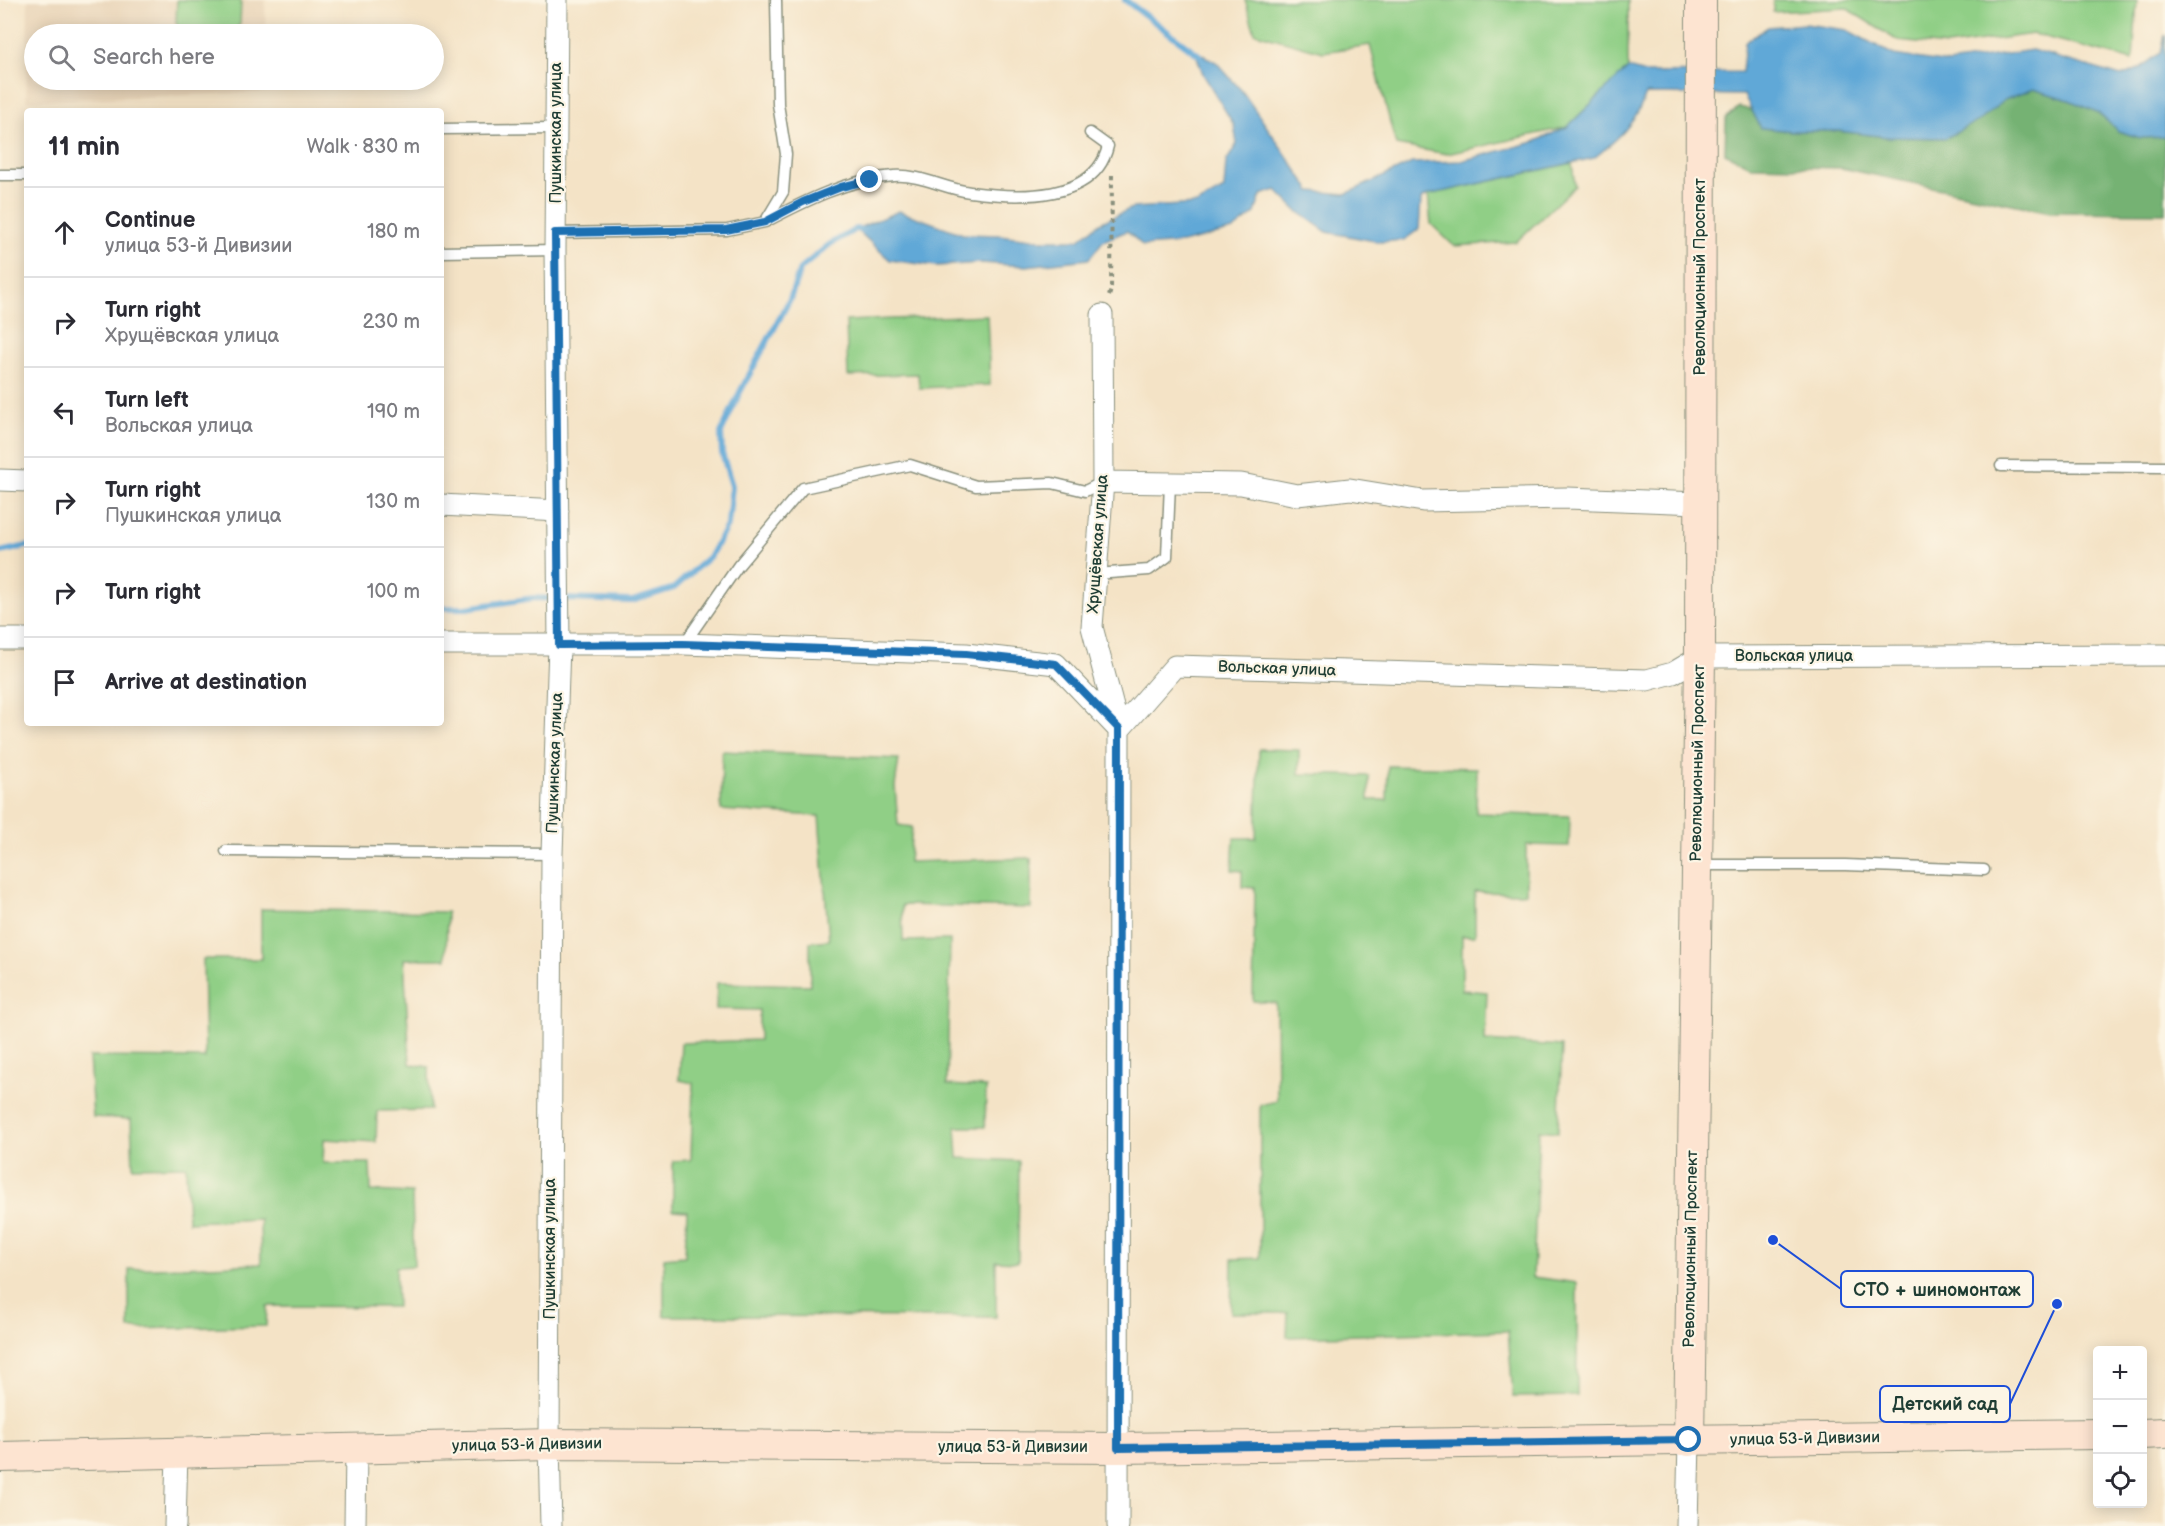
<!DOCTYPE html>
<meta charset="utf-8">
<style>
body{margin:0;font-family:"Balsamiq Sans",sans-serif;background:#f2f2f3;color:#2b2b33}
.controls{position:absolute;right:18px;bottom:18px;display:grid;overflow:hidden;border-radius:6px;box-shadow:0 3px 15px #0003}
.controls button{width:54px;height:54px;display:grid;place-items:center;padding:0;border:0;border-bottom:2px solid #e1e1e2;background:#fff;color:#2b2b33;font:30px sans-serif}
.stop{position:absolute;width:18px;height:18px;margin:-14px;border:4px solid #1f6fb2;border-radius:50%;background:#fff}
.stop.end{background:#1f6fb2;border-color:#fff;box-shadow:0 2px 6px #0008}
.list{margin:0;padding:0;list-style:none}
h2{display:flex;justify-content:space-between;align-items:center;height:78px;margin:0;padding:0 24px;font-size:26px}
h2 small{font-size:20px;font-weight:400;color:#7c7c81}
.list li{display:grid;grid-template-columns:39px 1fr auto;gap:18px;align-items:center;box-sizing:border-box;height:90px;padding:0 24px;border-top:2px solid #e1e1e2}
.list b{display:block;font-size:22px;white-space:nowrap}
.list p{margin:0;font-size:20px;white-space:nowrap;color:#7c7c81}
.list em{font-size:20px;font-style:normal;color:#7c7c81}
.icon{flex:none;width:33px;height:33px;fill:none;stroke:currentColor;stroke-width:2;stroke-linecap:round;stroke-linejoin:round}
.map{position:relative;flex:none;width:2165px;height:1526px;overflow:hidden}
.search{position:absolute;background:#fff;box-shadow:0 3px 15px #0003;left:24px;top:24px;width:420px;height:66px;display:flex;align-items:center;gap:15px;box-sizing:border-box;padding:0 21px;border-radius:33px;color:#7c7c81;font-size:22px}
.panel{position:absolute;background:#fff;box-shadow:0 3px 15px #0003;left:24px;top:108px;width:420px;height:618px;border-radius:6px}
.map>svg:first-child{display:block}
</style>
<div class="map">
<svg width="2165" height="1526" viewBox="0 0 2165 1526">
<rect width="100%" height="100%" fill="#fcf5e5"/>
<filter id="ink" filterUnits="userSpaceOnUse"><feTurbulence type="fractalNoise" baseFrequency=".0167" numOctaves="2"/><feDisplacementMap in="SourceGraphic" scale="12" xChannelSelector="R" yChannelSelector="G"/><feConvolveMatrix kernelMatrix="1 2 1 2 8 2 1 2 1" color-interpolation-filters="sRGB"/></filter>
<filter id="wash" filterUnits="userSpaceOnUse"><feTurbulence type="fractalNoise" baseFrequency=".008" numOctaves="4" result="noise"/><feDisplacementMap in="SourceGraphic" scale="24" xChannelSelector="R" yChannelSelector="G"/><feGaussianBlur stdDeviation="1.35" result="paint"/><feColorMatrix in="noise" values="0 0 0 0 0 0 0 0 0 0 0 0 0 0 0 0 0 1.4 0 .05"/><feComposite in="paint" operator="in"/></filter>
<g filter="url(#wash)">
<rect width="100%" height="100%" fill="#f4e3c6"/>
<path fill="#e9d4b7" d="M 28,0 L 265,0 L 266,34 L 34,34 L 34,80 L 266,80 L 267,92 L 26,101 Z"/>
<path fill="#90cf86" stroke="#58865d" stroke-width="1.5" d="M 177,0 L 241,0 L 240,24 L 232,34 L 184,34 L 176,23 Z
M 1245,0 L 1628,0 L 1628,68 L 1567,127 L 1447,154 L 1396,145 L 1370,45 L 1323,52 L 1255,33 Z
M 1773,0 L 2137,0 L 2133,60 L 2033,34 L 1947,46 L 1898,41 L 1846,8 L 1773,12 Z
M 1572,163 L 1575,186 L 1516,242 L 1454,246 L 1431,224 L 1428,195 Z
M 987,315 L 990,385 L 919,388 L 918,374 L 848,376 L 846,321 Z
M 1259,749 L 1299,750 L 1299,774 L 1369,776 L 1369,800 L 1387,800 L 1388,766 L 1477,768 L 1476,813 L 1570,816 L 1569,846 L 1526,845 L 1526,893 L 1475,892 L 1475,936 L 1462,936 L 1462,990 L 1487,992 L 1485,1041 L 1562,1046 L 1558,1132 L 1539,1130 L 1533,1277 L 1577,1283 L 1577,1396 L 1513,1397 L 1508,1331 L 1287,1337 L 1288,1313 L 1231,1313 L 1232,1259 L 1260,1258 L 1260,1105 L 1277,1101 L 1276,1003 L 1253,1001 L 1255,888 L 1242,887 L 1242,871 L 1232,870 L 1234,838 L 1256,838 Z
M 722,751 L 899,759 L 895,786 L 898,825 L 912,827 L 909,862 L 1031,858 L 1031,908 L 902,905 L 903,941 L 950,940 L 947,1085 L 986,1087 L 985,1127 L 956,1127 L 958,1158 L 1019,1161 L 1018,1262 L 996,1261 L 996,1317 L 664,1316 L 664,1258 L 685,1256 L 687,1211 L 673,1210 L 673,1161 L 691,1160 L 693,1083 L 679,1080 L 681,1043 L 759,1040 L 759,1010 L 716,1009 L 717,983 L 810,985 L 810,942 L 829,940 L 819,816 L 721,810 Z
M 261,909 L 447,912 L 446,959 L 404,959 L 410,1064 L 429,1067 L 430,1110 L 377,1111 L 376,1142 L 324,1139 L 323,1163 L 370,1163 L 371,1191 L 412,1193 L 414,1266 L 396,1267 L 397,1307 L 267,1306 L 266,1326 L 129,1329 L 129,1269 L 261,1264 L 260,1219 L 188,1222 L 186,1166 L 133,1167 L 131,1119 L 93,1117 L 89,1057 L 205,1058 L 203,959 L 261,959 Z"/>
<path fill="#74b273" stroke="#4a7854" stroke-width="1.5" d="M 2033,89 L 2069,100 L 2098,112 L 2118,131 L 2141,138 L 2165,137 L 2165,213 L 2050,212 L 1841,168 L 1750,166 L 1725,153 L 1726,118 L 1739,107 L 1752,110 L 1761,128 L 1794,131 L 1838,131 L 1887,137 L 1946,138 L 1982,119 L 2004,100 Z"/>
<path fill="#61a8d7" stroke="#407286" stroke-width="1.5" d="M 1805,24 L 1847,30 L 1894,55 L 1949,63 L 2032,50 L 2121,76 L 2139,69 L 2161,52 L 2165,35 L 2165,137 L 2141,138 L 2118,131 L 2097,112 L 2069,100 L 2033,89 L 2004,100 L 1982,119 L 1946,138 L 1887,137 L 1838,131 L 1794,131 L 1761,128 L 1744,95 L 1646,94 C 1635,124 1619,138 1594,158 L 1428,195 L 1421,199 L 1419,229 L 1404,240 L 1380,242 L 1327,232 L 1297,211 L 1276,190 L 1261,195 L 1255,213 L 1233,230 L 1182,243 L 1143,246 L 1127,231 L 1103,241 L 1089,259 L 1026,266 L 981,263 L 936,266 L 890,260 L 856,229 L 899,211 L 963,234 L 999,235 L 1040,240 L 1078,240 L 1100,223 L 1132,208 L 1197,204 L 1224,189 L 1226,162 L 1237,144 L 1234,125 L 1203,74 L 1195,51 L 1216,62 L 1242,91 L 1311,191 L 1346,194 L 1412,163 L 1461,161 L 1534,142 L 1567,127 L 1628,68 L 1645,73 L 1742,72 L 1745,42 L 1768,27 Z"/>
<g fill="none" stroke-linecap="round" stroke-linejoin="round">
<path stroke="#61a8d7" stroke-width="6" d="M 1125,0 L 1199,55
M 0,552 L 27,546
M 441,608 L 466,608 L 534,598 L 632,601 L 674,588 L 710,556 L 728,524 L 732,486 L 722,453 L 721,433 L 740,392 L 790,299 L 800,269 L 830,244 L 856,229 L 862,230"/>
</g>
</g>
<g filter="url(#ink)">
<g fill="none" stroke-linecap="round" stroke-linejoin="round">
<g stroke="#8a907d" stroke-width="13">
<path id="lane" d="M 441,129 L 556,128
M 0,175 L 27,175
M 765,222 C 805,201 848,179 894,176 C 920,174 945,189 970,192 C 1015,198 1095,203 1108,146 L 1090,133
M 555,233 L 727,230 L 765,222 L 783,192 L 786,154 L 778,104 L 776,0
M 441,252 L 555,250
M 2001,466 L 2165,467
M 1096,574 L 1149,570 L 1167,557 L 1170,483
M 684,644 L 738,566 L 803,488 L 910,465 L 976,486 L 1052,483 L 1085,491 L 1103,482
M 226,851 L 552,854
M 1698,865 L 1845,865 L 1984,870"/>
</g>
<g stroke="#8a907d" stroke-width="23">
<path id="street" d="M 1102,315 L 1103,482 L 1092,627 L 1119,730 L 1118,1526
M 0,480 L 27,481
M 1103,482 L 1241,484 L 1297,495 L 1350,489 L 1423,501 L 1567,498 L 1699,503
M 441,505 L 558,511
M 0,639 L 27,639
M 441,644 L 683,644 L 966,654 L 1056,664 L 1119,730 L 1175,666 L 1647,680 L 1673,673 L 1700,657 L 2165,655
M 175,1526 L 177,1453
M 355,1526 L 356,1449
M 551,1526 L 549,1444 L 552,854 L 559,645 L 555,250 L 557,0
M 1687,1526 L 1689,1441"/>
</g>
<g stroke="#8a907d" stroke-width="32">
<path id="secondary" d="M 2142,1434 L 2165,1433
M 1689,1441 L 1700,657 L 1701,0
M 0,1457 L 549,1444 L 1118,1448 L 2098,1434"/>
</g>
<path stroke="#8a907d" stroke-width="4" stroke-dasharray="4.5 4.5" stroke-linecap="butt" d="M 1109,296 L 1111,290 L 1112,175"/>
<use href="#lane" stroke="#fff" stroke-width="10"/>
<use href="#street" stroke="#fff" stroke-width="21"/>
<use href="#secondary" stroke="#fde4d1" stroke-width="30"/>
</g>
</g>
<g fill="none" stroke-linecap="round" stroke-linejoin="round" filter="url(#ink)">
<path stroke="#1f6fb2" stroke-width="8" d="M 870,180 L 841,187 L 803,202 L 765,222 L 726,230 L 555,233 L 559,645 L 683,644 L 966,654 L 1056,664 L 1119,729 L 1118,1448 L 1689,1440"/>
</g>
<g text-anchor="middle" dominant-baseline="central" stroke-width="4.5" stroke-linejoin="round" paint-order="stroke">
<g font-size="16" fill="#1f3d34" stroke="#fcf5e5">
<text transform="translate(556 133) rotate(-90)">Пушкинская улица</text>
<text transform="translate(1700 277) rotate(-90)">Революционный Проспект</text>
<text transform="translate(1098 544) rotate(-86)">Хрущёвская улица</text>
<text x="1794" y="656">Вольская улица</text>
<text transform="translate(1277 669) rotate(2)">Вольская улица</text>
<text transform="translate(555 763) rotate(-88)">Пушкинская улица</text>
<text transform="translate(1698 763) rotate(-89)">Революционный Проспект</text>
<text transform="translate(550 1249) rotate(-90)">Пушкинская улица</text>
<text transform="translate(1691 1249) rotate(-89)">Революционный Проспект</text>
<text transform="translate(1805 1439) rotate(-1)">улица 53-й Дивизии</text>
<text transform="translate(527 1445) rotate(-1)">улица 53-й Дивизии</text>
<text x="1013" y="1447">улица 53-й Дивизии</text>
</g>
</g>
<path fill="none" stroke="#1d4ed8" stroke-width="2" d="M1773 1240L1841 1289M2057 1304L2010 1404"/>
<g fill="#1d4ed8" stroke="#fcf5e5" stroke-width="2">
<circle cx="1773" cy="1240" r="6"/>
<circle cx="2057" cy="1304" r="6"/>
</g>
<g fill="#fcf5e5" stroke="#1d4ed8" stroke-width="2">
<rect x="1841" y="1271" width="192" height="36" rx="6"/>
<rect x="1880" y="1386" width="130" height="36" rx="6"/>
</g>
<g font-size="18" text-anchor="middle" font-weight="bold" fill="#1f3d34">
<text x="1937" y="1296">СТО + шиномонтаж</text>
<text x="1945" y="1410">Детский сад</text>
</g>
</svg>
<div class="controls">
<button>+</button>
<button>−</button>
<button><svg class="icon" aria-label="locate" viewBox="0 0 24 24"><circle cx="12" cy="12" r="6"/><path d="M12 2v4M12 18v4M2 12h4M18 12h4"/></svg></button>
</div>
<div class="stop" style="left:1689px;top:1440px"></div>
<div class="stop end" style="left:870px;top:180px"></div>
<div class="search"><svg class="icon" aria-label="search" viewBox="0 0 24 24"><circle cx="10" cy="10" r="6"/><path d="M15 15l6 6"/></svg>Search here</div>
<section class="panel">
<h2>11 min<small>Walk · 830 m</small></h2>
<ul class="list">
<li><svg class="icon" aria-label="ahead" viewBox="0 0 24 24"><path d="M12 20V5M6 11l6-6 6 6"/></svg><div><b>Continue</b><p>улица 53-й Дивизии</p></div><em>180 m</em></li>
<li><svg class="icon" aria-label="right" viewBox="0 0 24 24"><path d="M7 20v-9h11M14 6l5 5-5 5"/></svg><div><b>Turn right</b><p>Хрущёвская улица</p></div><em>230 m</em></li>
<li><svg class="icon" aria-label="left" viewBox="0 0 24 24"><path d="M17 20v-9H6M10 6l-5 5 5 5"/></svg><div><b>Turn left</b><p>Вольская улица</p></div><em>190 m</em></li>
<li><svg class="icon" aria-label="right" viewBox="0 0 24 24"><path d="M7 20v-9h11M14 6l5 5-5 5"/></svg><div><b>Turn right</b><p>Пушкинская улица</p></div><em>130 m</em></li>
<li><svg class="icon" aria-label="right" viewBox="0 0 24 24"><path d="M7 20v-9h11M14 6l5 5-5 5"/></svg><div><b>Turn right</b></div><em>100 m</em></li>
<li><svg class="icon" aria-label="arrive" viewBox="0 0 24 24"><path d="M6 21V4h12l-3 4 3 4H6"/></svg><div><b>Arrive at destination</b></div></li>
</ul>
</section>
</div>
